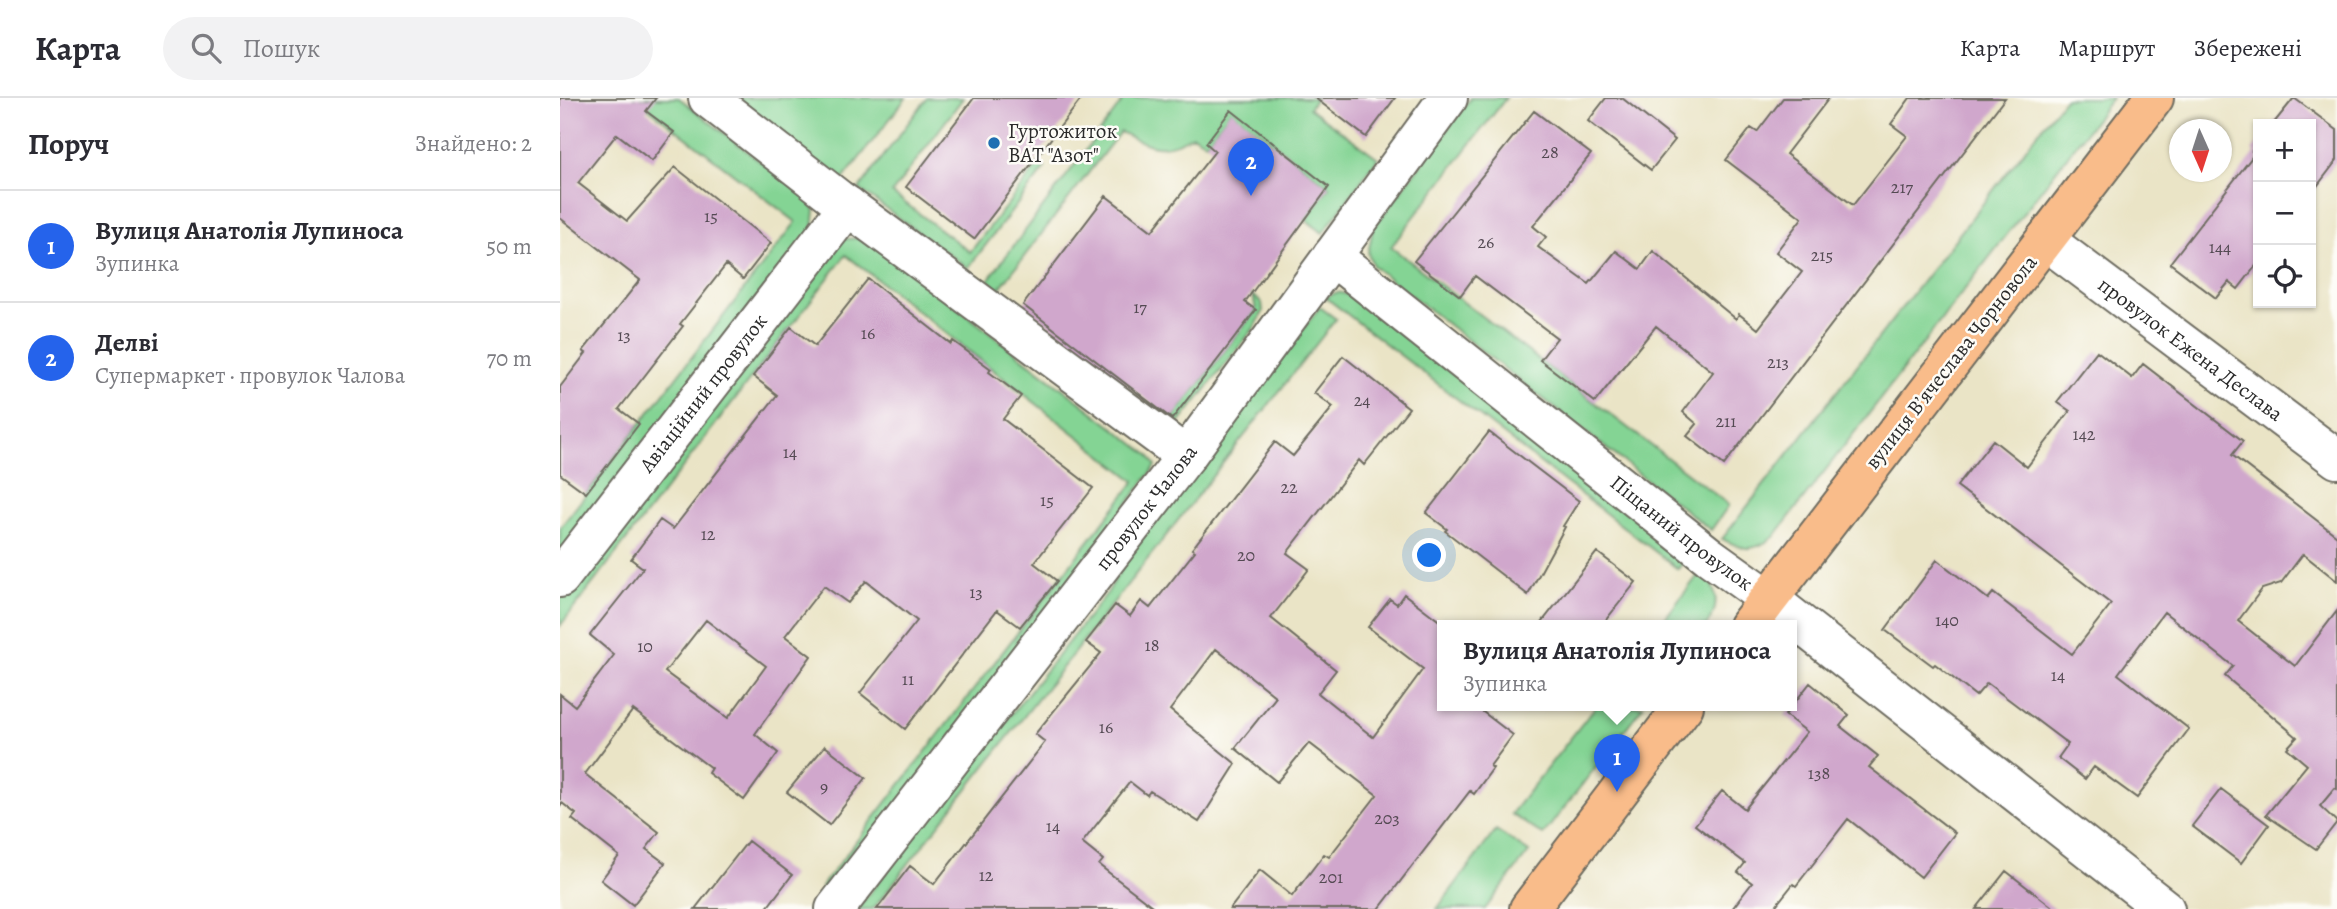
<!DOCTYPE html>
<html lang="uk">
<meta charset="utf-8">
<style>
body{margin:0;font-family:Alegreya,serif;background:#f2f2f3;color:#2b2b33}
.controls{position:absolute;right:21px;top:21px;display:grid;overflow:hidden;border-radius:0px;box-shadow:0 2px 5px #0004}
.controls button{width:63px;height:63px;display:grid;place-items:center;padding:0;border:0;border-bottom:2px solid #e1e1e2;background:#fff;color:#2b2b33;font:35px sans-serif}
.compass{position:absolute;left:1609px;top:21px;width:63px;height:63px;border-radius:50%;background:#fff;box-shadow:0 2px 5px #0004;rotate:177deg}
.you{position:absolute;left:870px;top:458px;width:24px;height:24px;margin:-18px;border:5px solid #fff;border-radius:50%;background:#1a73e8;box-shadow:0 0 0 10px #1a73e833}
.badge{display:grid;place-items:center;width:46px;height:46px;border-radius:50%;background:#2563eb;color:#fff;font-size:23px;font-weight:700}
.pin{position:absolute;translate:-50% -58px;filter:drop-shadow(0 2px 4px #0008)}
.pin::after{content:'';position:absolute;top:37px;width:24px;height:21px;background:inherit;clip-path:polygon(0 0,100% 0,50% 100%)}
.popup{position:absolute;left:877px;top:522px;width:360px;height:91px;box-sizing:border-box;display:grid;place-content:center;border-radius:0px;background:#fff;filter:drop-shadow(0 2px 5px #0005);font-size:23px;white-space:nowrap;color:#7c7c81}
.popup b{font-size:26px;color:#2b2b33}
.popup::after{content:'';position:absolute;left:50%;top:100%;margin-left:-14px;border:14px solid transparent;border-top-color:#fff}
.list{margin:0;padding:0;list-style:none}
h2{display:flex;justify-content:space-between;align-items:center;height:91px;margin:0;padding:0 28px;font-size:30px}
h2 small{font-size:23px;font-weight:400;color:#7c7c81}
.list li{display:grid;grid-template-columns:46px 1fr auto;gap:21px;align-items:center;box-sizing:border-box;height:112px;padding:0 28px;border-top:2px solid #e1e1e2}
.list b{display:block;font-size:26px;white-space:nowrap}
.list p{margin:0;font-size:23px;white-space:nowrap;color:#7c7c81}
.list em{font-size:23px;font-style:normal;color:#7c7c81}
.icon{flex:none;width:38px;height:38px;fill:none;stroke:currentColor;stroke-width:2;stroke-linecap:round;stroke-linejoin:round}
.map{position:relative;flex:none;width:1777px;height:811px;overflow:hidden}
header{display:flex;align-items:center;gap:42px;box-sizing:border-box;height:98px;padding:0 35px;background:#fff;border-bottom:2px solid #e1e1e2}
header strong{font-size:33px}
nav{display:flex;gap:38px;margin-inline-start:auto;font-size:24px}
.search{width:490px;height:63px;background:#f2f2f3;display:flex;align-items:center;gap:18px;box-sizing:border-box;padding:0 24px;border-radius:38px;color:#7c7c81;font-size:26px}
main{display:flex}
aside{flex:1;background:#fff}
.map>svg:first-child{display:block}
</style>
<header>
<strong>Карта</strong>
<div class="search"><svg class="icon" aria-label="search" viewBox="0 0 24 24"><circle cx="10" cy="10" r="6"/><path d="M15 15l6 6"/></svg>Пошук</div>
<nav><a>Карта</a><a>Маршрут</a><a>Збережені</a></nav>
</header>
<main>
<aside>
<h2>Поруч<small>Знайдено: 2</small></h2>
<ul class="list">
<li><span class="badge">1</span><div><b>Вулиця Анатолія Лупиноса</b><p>Зупинка</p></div><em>50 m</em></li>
<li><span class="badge">2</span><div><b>Делві</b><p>Супермаркет · провулок Чалова</p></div><em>70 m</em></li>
</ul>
</aside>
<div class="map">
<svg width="1777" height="811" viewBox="0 0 1777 811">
<rect width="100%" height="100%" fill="#fdfcf7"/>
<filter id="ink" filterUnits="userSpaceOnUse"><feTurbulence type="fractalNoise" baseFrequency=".0143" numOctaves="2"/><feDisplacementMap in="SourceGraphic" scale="14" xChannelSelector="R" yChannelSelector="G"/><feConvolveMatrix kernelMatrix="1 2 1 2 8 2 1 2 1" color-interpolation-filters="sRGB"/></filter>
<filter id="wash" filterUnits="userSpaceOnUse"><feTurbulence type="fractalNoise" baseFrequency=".00686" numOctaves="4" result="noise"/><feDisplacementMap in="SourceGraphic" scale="28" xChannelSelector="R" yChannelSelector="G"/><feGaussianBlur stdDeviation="1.57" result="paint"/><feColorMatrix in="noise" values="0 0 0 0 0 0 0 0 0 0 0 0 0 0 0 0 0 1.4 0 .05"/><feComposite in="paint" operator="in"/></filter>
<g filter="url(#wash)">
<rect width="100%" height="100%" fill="#eae4c6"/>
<path fill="#84d494" stroke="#588060" stroke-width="2" d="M 75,0 L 119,0 L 246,99 L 255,112 L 253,132 L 0,461 L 0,430 L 236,124 Z
M 159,0 L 346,0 L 277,89 Z
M 367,0 L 403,0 L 332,95 L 410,154 L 479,66 L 485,70 L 408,170 L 299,91 Z
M 565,0 L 756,0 L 749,10 L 818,60 L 763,135 L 745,121 L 769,89 L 671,13 L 646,45 L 632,37 C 603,56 589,48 560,34 L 439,191 L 428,182 Z
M 911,0 L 946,0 L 831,149 L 1169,407 L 1151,432 L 813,168 L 808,155 L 813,130 Z
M 1505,0 L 1552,0 L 1214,439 C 1191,455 1186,452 1162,441 Z
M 299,140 L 314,146 L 589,357 L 596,368 L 261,811 L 255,811 L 265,794 L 261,789 L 575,383 L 286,157 L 0,528 L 0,501 L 273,148 L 285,141 Z
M 778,194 L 792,198 L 1128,458 L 1118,471 L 765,199 Z
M 693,197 L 702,205 L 703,214 L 694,230 L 617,328 L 612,321 L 696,212 Z
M 760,209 L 776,221 L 313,811 L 297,811 L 548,494 L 576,445 Z
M 1143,471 C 1156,491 1162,508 1146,528 L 1099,528 Z
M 1036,608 L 1083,608 L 983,737 L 951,716 Z
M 936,732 L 969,754 L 925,811 L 877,811 Z"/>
<g id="blocks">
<path fill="#d0a7cc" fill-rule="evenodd" d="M 0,0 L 96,0 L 86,13 L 114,34 L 92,63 L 57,36 L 18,85 L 67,123 L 115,69 L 211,145 L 183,181 L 166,167 L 120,226 L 123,228 L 59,311 L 79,326 L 26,395 L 0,376 L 0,289 L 26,255 L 23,253 L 80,182 L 0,120 Z
M 414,0 L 522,0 L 414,141 L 346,89 Z
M 755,0 L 835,0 L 806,39 Z
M 1046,0 L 1062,0 L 1115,42 L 1091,72 L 1028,23 Z
M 1223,0 L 1269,0 L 1226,56 L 1293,107 L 1347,38 L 1331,26 L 1350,0 L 1445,0 L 1164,367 L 1127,338 L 1137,326 L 1123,314 L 1153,274 L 1096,228 L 1035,304 L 980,262 L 997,240 L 915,178 L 900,198 L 854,163 L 974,13 L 1031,56 L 973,128 L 986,139 L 978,149 L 1029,186 L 1056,153 L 1080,171 L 1093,153 L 1176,221 L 1179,216 L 1198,231 L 1242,174 L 1216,154 L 1242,120 L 1166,62 L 1191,30 L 1197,34 Z
M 1734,0 L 1777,32 L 1777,62 L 1751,96 L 1751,26 L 1713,26 Z
M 671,12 L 769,89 L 685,204 L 696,212 L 612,321 L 463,207 L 546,98 L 592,133 L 655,53 L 646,45 Z
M 1698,45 L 1698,165 L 1678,191 L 1669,184 L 1656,200 L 1610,165 L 1695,55 L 1692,53 Z
M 308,181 L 391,246 L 393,243 L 431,271 L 429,274 L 461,298 L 443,321 L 533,390 L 474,465 L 497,483 L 460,529 L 437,512 L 345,631 L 300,595 L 357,523 L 306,483 L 288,505 L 264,488 L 225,538 L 251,558 L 195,636 L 218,655 L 184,702 L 148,675 L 151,670 L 73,612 L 25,676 L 99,734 L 86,751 L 105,765 L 73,807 L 41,782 L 59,758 L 12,721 L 16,716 L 2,705 L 0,708 L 0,596 L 15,608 L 54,557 L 30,537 L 83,470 L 71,461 L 100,422 L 113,431 L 217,297 L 193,278 L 231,229 L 255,248 ZM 146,522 L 206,568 L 168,620 L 105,574 Z
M 1537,253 L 1572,280 L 1583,266 L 1683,343 L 1672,357 L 1777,438 L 1777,483 L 1743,456 L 1721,485 L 1702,491 L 1678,523 L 1735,568 L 1777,513 L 1777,691 L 1775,690 L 1760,708 L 1777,724 L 1756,751 L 1706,717 L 1747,667 L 1727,650 L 1737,639 L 1665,578 L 1673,568 L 1604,514 L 1558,576 L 1629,631 L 1577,700 L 1534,669 L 1525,681 L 1498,660 L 1508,646 L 1427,585 L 1416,598 L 1375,566 L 1373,568 L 1325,532 L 1377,462 L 1428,501 L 1433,495 L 1512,556 L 1551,506 L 1397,388 L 1433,342 L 1467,369 L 1510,313 L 1497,304 Z
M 783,258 L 849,310 L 804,367 L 799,362 L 727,455 L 749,471 L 711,520 L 776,572 L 758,595 L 813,639 L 863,571 L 808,529 L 830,501 L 837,506 L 844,496 L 882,525 L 882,608 L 915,608 L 953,637 L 930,668 L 933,670 L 914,696 L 910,693 L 819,811 L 670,811 L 700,772 L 732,798 L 764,756 L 769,759 L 817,697 L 749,645 L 717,684 L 675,650 L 716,599 L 656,551 L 610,612 L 676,666 L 639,724 L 590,693 L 587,697 L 570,684 L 522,745 L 543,762 L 539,767 L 596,811 L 317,811 L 350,768 L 374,786 L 485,644 L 475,636 L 541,555 L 526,544 L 555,507 L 570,518 L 581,503 L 590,510 L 635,453 L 632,451 L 715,344 L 733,358 L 773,309 L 754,295 Z
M 929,334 L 1019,403 L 1003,428 L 1005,429 L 968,497 L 885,433 L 887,431 L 866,415 Z
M 1037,454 L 1076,484 L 1041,528 L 979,528 Z
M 1250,585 L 1289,617 L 1280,628 L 1318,658 L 1309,669 L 1395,735 L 1361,779 L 1288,721 L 1236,788 L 1233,786 L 1213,811 L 1172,811 L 1192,785 L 1178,774 L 1185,765 L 1135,727 L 1162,693 L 1185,711 L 1247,634 L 1225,617 Z
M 265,648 L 306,680 L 269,727 L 227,694 Z
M 1661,691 L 1709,727 L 1681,765 L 1632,728 Z
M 188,743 L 232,777 L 206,811 L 135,811 Z
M 1446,773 L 1495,811 L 1416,811 Z"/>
</g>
</g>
<g filter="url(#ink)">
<use href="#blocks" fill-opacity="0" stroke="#6e6c61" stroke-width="2"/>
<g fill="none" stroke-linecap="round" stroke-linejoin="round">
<g stroke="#6e6c61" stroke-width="42">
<g id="minor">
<path d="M 148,0 L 278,101 L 626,358"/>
<path id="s1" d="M 1485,142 L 1777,361"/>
<path id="s2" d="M 772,158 L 1149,458 L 1209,501 L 1605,811"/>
<path id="s3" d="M 0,480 L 288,108"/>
<path id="s4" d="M 275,811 L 626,358 L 888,0"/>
</g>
</g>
<g stroke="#6e6c61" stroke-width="42">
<path id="major" d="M 1188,528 L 1594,0
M 969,811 L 1124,608"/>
</g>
<use href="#minor" stroke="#fff" stroke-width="38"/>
<use href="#major" stroke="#f9bc8a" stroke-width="38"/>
</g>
</g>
<circle fill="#1f6fb2" stroke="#fdfcf7" stroke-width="2.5" cx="434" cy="45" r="7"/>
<g text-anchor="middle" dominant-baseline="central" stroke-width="5" stroke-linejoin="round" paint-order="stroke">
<g font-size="18" fill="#544a53">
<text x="990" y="54">28</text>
<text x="1342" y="89">217</text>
<text x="151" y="118">15</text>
<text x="926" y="144">26</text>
<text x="1660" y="149">144</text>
<text x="1262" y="157">215</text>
<text x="580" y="209">17</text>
<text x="308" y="235">16</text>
<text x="64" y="237">13</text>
<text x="1218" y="264">213</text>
<text x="802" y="302">24</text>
<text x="1166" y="323">211</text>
<text x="1524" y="336">142</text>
<text x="230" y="354">14</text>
<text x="729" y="389">22</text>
<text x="487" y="402">15</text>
<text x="148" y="436">12</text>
<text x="686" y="457">20</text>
<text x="416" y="494">13</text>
<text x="1387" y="522">140</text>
<text x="592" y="547">18</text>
<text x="85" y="548">10</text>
<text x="1498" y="577">14</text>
<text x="348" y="581">11</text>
<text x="546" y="629">16</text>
<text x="1259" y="675">138</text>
<text x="264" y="689">9</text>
<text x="827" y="720">203</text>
<text x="493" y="728">14</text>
<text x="426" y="777">12</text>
<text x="771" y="779">201</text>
</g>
<g font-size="21" fill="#2b2b2b" stroke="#fdfcf7" text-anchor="start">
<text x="448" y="33">Гуртожиток<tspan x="448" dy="24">ВАТ "Азот"</tspan></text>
</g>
<g font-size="21" fill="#2b2b2b" stroke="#fdfcf7">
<text stroke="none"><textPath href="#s1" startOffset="182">провулок Ежена Деслава</textPath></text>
<text transform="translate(1391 264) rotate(-52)">вулиця Вʼячеслава Чорновола</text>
<text stroke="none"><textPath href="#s3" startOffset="234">Авіаційний провулок</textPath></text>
<text stroke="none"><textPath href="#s4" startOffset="508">провулок Чалова</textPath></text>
<text stroke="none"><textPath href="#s2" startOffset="446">Піщаний провулок</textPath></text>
</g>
</g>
</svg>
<div class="controls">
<button>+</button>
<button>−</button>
<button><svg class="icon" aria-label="locate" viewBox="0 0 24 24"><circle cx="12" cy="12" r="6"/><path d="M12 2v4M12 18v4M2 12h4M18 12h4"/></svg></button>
</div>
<svg class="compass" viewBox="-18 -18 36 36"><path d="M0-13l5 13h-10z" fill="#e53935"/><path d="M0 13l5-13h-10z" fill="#7c7c81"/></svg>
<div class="you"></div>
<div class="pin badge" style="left:1057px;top:694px">1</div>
<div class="popup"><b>Вулиця Анатолія Лупиноса</b>Зупинка</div>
<div class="pin badge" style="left:691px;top:98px">2</div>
</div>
</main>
